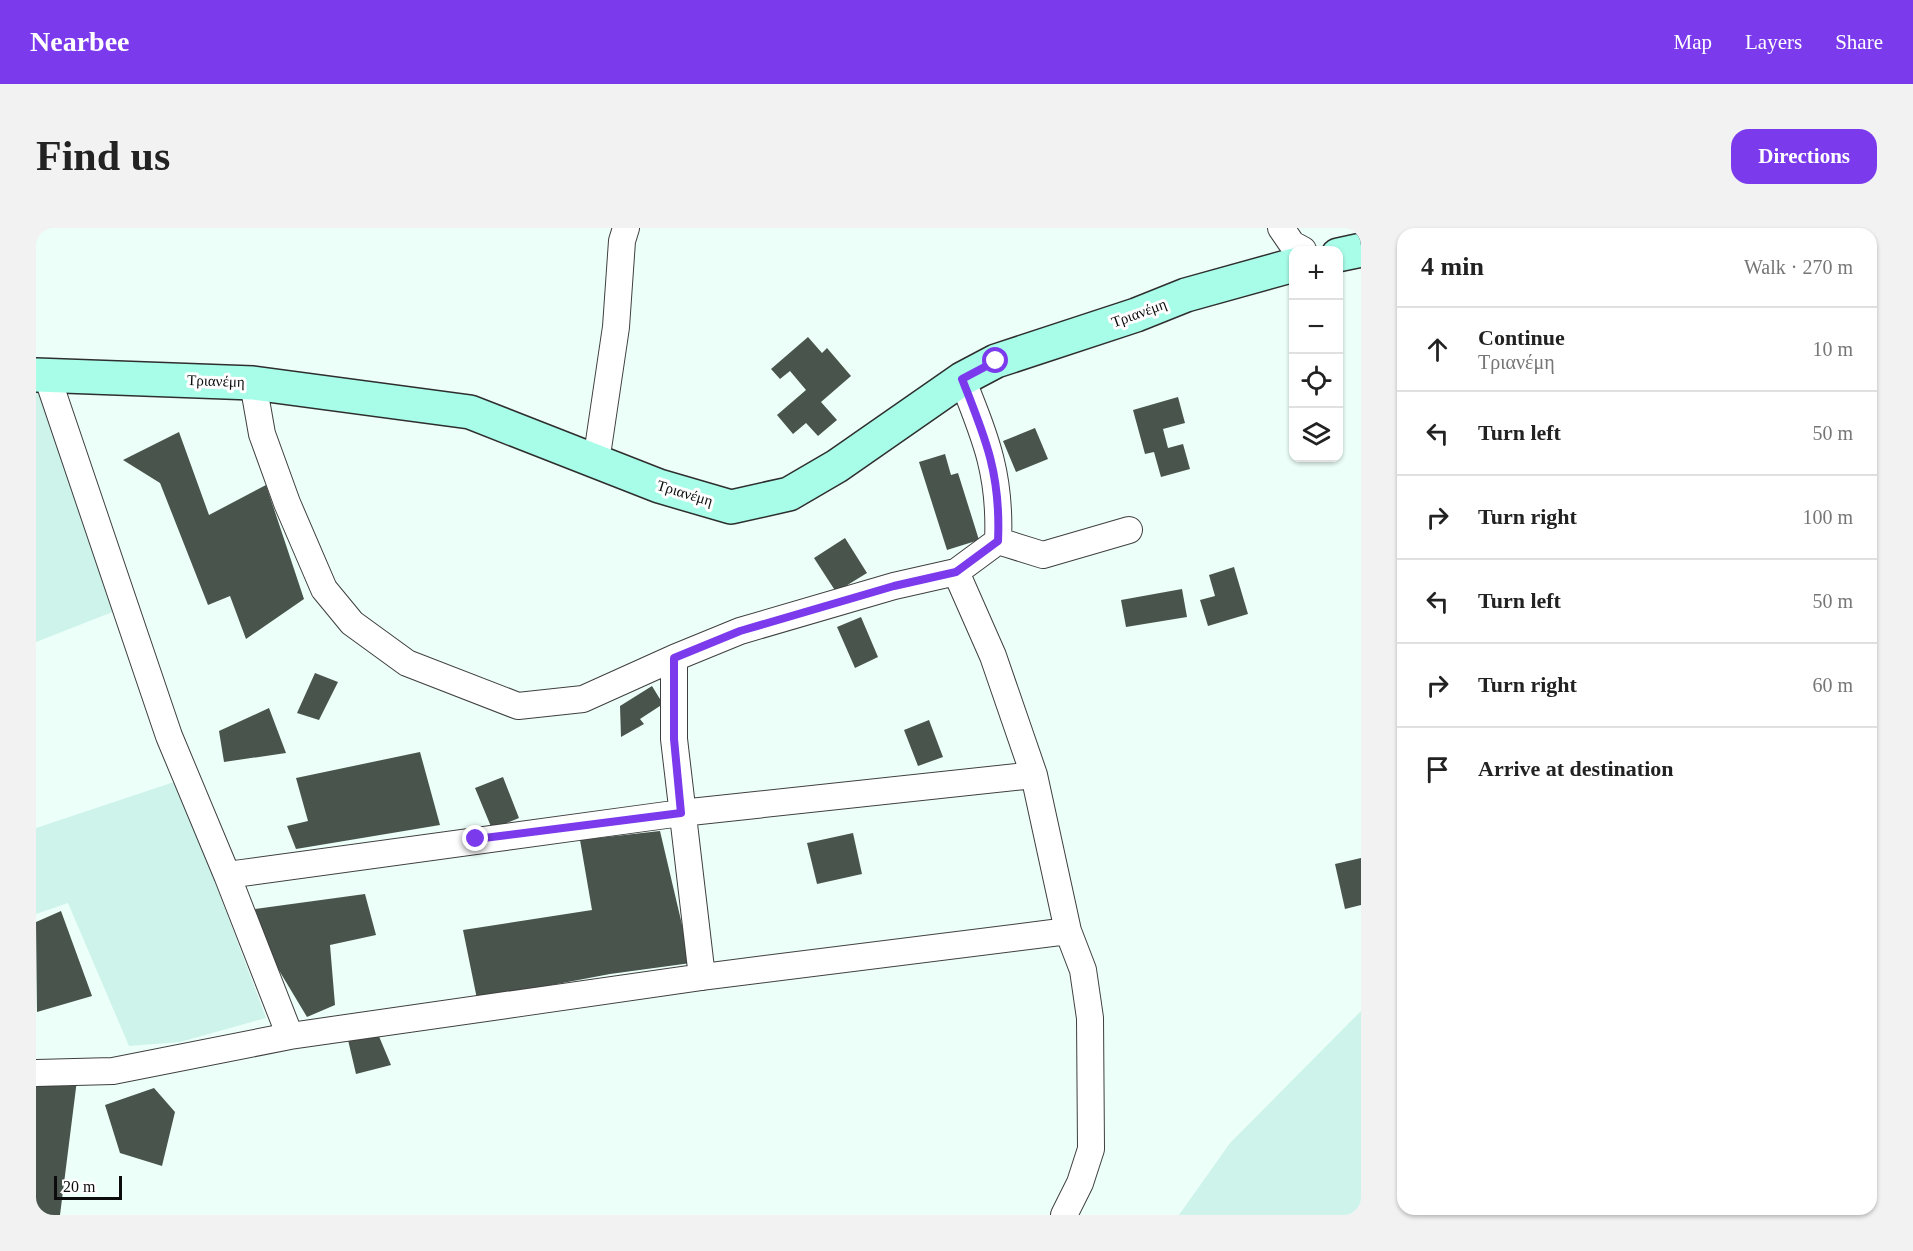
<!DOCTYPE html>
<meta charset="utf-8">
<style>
body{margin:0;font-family:"Times New Roman",serif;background:#f2f2f2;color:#222}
.controls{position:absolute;right:18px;top:18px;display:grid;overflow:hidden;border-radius:12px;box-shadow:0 2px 4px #0004}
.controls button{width:54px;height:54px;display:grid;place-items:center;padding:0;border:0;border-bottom:2px solid #e0e0e0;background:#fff;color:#222;font:30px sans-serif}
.scale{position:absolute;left:18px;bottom:15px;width:68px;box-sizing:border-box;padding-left:6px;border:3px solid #0c0c0c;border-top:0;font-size:16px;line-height:21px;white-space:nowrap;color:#0c0c0c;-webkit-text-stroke:4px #fff;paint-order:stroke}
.stop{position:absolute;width:18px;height:18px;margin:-14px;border:4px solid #7c3aed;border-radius:50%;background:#fff}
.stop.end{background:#7c3aed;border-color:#fff;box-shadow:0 2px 6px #0008}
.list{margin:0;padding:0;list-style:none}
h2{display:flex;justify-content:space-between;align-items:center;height:78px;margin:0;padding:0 24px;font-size:26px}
h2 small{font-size:20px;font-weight:400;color:#767676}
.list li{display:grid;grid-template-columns:39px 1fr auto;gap:18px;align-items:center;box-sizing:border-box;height:84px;padding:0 24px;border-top:2px solid #e0e0e0}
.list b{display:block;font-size:22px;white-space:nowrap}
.list p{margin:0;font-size:20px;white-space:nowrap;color:#767676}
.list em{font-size:20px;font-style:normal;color:#767676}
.icon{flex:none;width:33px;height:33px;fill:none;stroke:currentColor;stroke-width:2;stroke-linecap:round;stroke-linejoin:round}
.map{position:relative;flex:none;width:1325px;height:987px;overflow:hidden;border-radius:18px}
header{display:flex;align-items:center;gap:36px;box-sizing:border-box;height:84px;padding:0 30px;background:#7c3aed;color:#fff}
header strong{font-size:28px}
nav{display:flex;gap:33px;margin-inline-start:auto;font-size:21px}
.intro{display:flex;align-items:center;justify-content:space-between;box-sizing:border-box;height:144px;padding:0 36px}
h1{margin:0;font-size:42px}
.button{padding:15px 27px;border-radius:18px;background:#7c3aed;color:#fff;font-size:21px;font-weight:700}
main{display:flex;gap:36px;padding:0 36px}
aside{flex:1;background:#fff;border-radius:18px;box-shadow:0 2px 4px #0004}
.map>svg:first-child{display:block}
</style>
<header>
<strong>Nearbee</strong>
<nav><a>Map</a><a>Layers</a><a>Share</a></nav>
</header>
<div class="intro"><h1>Find us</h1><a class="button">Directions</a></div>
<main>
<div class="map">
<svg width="1325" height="987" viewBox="0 0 1325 987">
<rect width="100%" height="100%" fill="#ecfff8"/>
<path fill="#cdf3eb" d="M 0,156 L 6,157 L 79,383 L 0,414 Z
M 141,553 L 230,790 L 144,814 L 93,818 L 32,675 L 0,686 L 0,600 Z
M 1325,783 L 1325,987 L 1143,987 L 1194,915 Z"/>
<path fill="#49554c" d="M 772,109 L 786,125 L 791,120 L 815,148 L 785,174 L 801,192 L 782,208 L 770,195 L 757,206 L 741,187 L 770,162 L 754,143 L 744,151 L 735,141 Z
M 1142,169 L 1149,195 L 1127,201 L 1132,220 L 1147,216 L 1154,241 L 1125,249 L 1118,224 L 1109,226 L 1097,182 Z
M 999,200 L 1012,231 L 980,244 L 967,213 Z
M 143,204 L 173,287 L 230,257 L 268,371 L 210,411 L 194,368 L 172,377 L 124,255 L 87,232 Z
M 909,226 L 915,247 L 922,245 L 943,312 L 911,322 L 883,234 Z
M 809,310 L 831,345 L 800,364 L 778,330 Z
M 1198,339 L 1212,386 L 1172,398 L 1164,372 L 1179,368 L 1173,347 Z
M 1146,361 L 1151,389 L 1090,399 L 1085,372 Z
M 825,389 L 842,429 L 819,440 L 801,399 Z
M 279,445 L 302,454 L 283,492 L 261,485 Z
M 616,458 L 627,476 L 604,491 L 608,496 L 585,509 L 584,478 Z
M 233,480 L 250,525 L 188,534 L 183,503 Z
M 893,492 L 907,529 L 882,538 L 868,502 Z
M 384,524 L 404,597 L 260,621 L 251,598 L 272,593 L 260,550 Z
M 467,549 L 483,590 L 456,601 L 439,560 Z
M 624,603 L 655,735 L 574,746 L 441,771 L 427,702 L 556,682 L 544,612 Z
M 817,605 L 826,646 L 781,656 L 771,615 Z
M 1325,630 L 1325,677 L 1309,681 L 1299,636 Z
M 329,666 L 340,707 L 294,717 L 299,777 L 271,789 L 238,734 L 219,681 Z
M 25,683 L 56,768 L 1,784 L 0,694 Z
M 342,806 L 355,837 L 320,846 L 312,812 Z
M 41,852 L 24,987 L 0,987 L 0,857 Z
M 118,860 L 139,884 L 126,938 L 84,925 L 69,877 Z"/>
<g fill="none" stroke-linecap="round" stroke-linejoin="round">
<g stroke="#3f3f3f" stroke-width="28">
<path id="street" d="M 1245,0 L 1256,16 L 1267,22
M 11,148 L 133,508 L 191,647 L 254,808
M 217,155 L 226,206 L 251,275 L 288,361 L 316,395 L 371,435 L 482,478 L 547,471 L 638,430
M 560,234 L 580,99 L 586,13 L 590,0
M 962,313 L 1007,327 L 1093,302
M 920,344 L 957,428 L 998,547 L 1032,703 L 1047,742 L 1054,790 L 1055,921 L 1044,955 L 1028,987
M 191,647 L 645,585 L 998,547
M 666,749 L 638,511 L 638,430 L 704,403 L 858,358 L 920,344 L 962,313 C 965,247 950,211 926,151
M 0,845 L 77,843 L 254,808 L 666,749 L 1032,703"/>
</g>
<g stroke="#2e2e2e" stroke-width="36">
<path id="secondary" d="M 1302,27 L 1325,22
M 0,147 L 217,155 L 434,184 L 623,258 L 695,279 L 753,266 L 801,238 L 926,151 L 960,133 L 1100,87 L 1150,67 L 1258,37"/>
</g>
<use href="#street" stroke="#fff" stroke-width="26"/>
<use href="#secondary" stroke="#a8fde9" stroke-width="33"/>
</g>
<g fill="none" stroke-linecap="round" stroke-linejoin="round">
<path stroke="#7c3aed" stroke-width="8" d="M 440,611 L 645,585 L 638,511 L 638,430 L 704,403 L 858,358 L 920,344 L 962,313 C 965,247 950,211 926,151 L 960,133"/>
</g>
<g text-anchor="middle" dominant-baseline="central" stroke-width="6" stroke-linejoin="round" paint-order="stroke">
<g font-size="15" fill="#0c0c0c" stroke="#fff">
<text transform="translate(1103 85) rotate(-20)">Τριανέμη</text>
<text transform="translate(180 153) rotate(2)">Τριανέμη</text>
<text transform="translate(649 265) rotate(17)">Τριανέμη</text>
</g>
</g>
</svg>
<div class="controls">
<button>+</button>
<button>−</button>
<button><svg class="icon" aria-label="locate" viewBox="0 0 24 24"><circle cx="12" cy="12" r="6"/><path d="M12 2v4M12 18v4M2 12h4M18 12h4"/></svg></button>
<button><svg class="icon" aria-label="layers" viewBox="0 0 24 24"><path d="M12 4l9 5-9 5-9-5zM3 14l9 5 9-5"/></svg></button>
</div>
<div class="scale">20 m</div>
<div class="stop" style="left:960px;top:133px"></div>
<div class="stop end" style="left:440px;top:611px"></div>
</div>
<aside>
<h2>4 min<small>Walk · 270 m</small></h2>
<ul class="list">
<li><svg class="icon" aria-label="ahead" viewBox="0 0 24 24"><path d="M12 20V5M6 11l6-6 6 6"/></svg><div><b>Continue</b><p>Τριανέμη</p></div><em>10 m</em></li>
<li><svg class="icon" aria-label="left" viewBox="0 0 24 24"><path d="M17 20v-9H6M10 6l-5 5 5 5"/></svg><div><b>Turn left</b></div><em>50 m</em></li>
<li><svg class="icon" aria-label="right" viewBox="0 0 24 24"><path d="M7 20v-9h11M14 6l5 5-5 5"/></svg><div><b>Turn right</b></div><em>100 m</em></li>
<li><svg class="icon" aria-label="left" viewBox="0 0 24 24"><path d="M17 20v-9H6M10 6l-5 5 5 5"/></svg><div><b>Turn left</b></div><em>50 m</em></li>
<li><svg class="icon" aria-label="right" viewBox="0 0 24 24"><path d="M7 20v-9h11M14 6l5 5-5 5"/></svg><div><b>Turn right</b></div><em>60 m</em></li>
<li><svg class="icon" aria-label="arrive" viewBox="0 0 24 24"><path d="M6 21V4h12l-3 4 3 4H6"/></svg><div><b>Arrive at destination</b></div></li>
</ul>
</aside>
</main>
